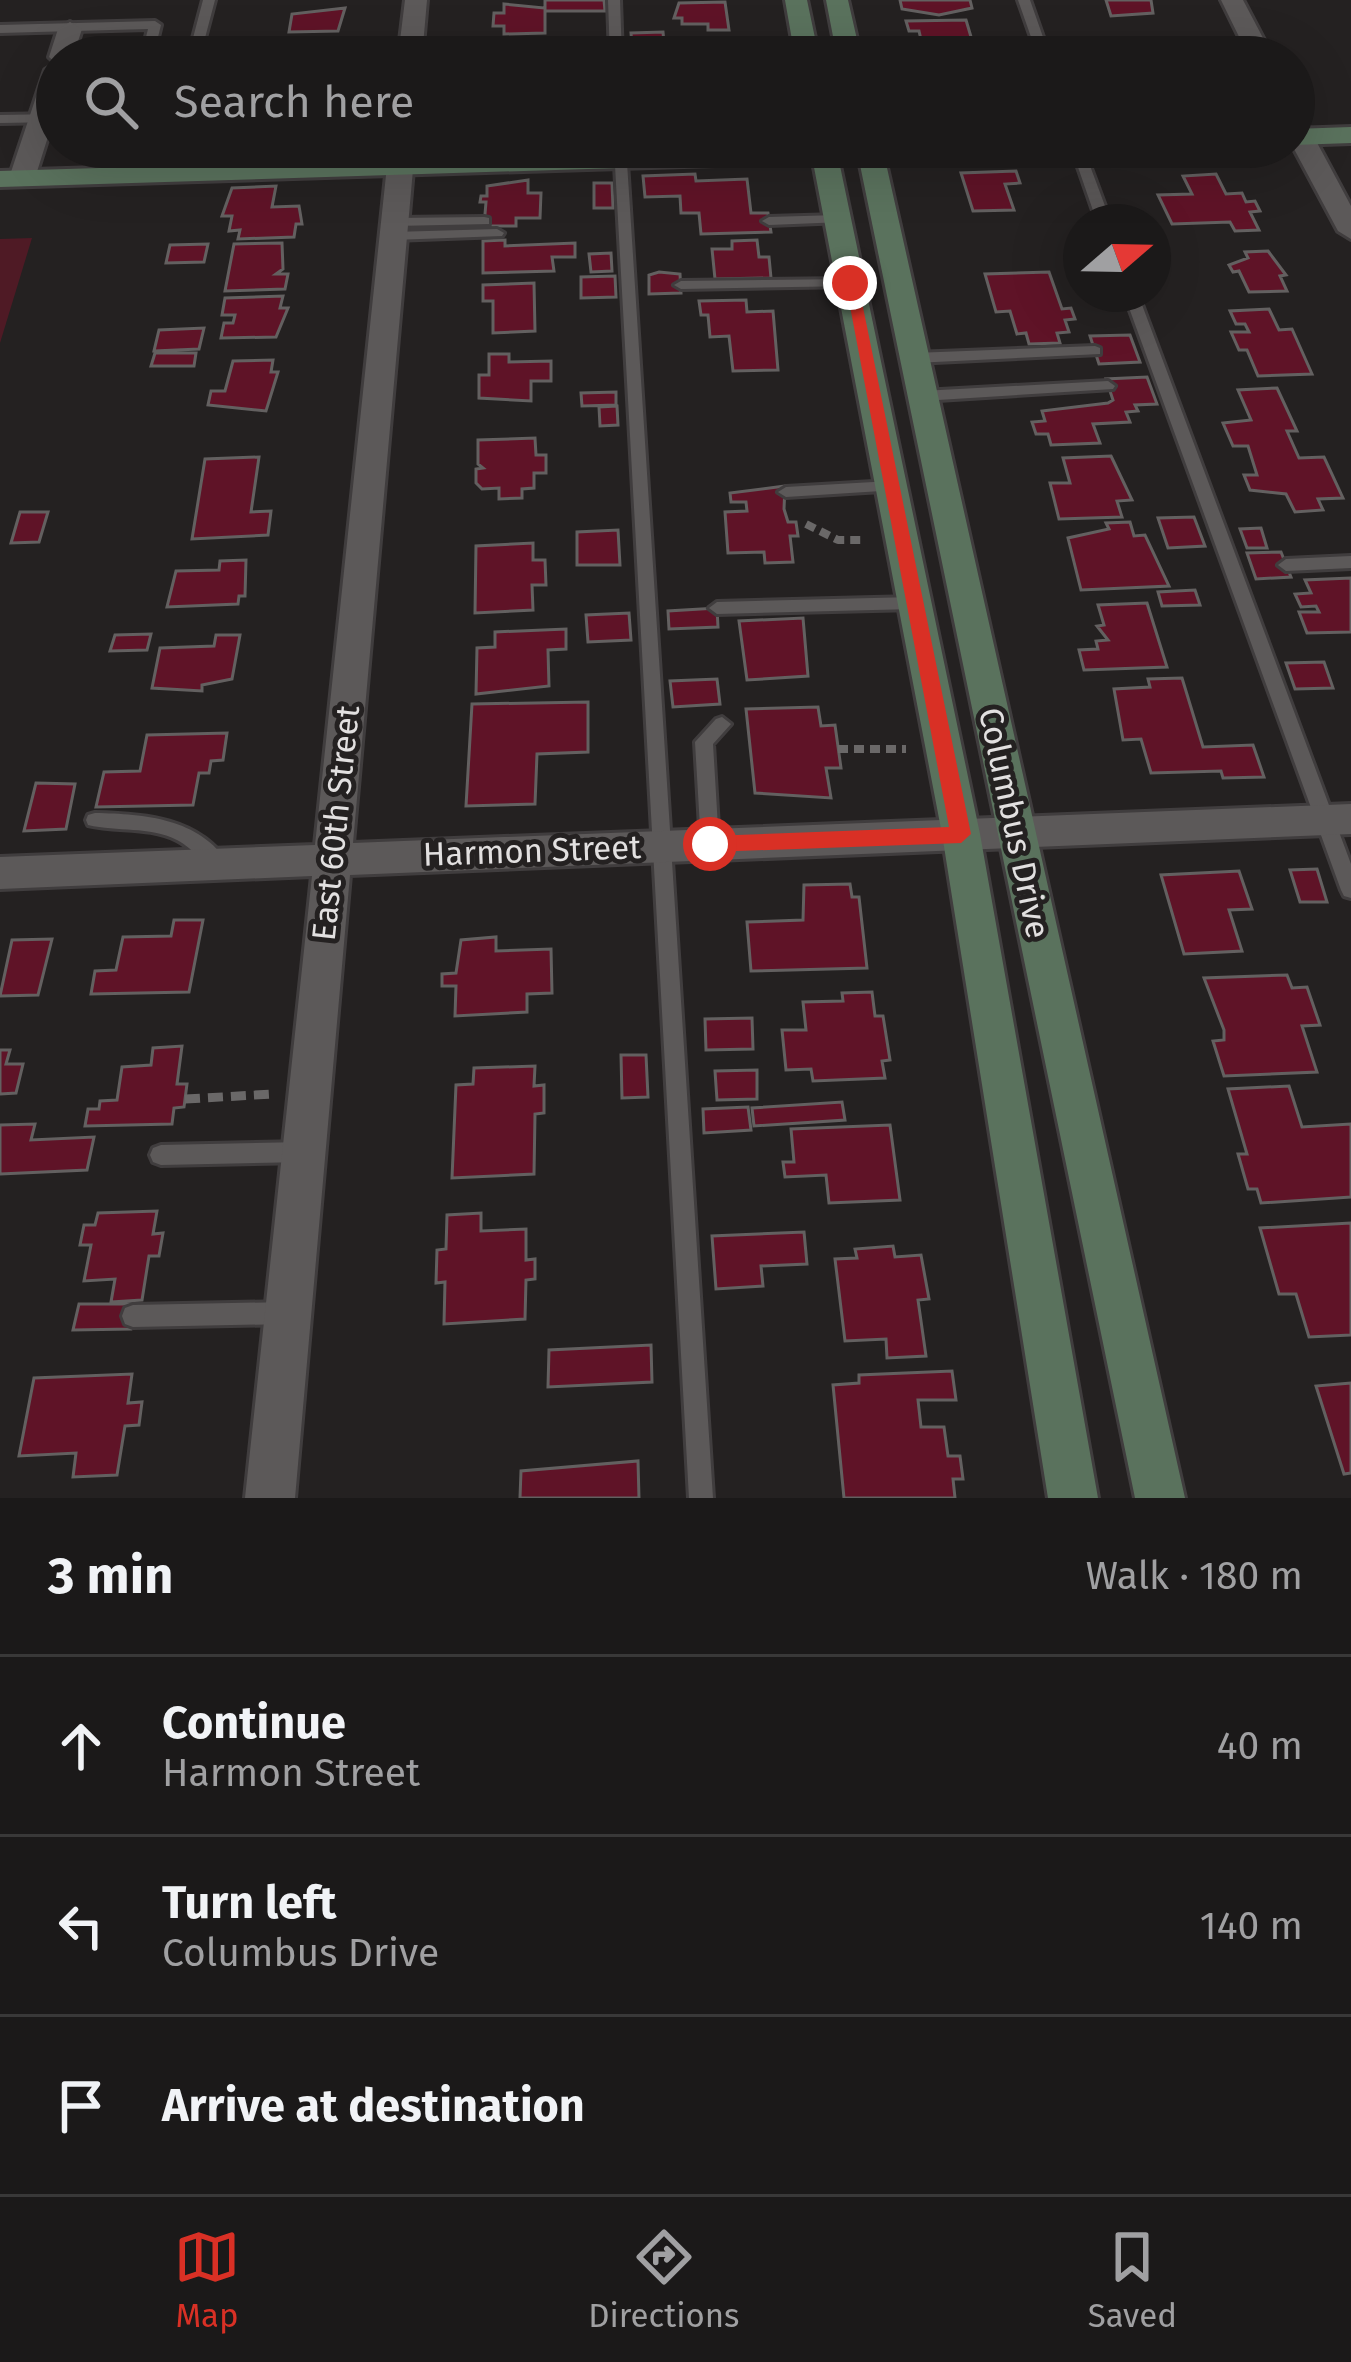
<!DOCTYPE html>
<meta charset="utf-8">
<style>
body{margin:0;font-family:"Fira Sans",sans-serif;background:#242222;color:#f1f3f6}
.compass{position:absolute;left:1063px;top:204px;width:108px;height:108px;border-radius:50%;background:#1b1919;box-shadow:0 12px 48px #0002;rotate:70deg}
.stop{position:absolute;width:36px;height:36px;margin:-27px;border:9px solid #d93025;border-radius:50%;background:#fff}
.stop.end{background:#d93025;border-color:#fff;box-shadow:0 3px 12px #0008}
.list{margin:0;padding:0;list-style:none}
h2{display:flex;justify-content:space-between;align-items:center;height:156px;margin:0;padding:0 48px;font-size:51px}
h2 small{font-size:39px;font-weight:400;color:#a0a0a2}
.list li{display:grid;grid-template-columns:78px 1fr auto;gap:36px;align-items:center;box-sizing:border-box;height:180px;padding:0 48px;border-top:3px solid #393838}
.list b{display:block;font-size:45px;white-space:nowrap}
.list p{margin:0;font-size:39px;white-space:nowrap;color:#a0a0a2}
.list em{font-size:39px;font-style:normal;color:#a0a0a2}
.icon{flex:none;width:66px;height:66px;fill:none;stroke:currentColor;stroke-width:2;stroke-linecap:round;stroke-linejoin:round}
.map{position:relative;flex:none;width:1351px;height:1498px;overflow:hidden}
.search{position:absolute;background:#1b1919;box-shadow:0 12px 48px #0002;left:36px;right:36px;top:36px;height:132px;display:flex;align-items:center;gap:30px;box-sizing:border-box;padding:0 42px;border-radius:66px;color:#a0a0a2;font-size:45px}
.sheet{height:696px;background:#1b1919}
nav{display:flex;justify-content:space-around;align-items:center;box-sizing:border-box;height:168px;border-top:3px solid #393838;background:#1b1919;font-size:33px;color:#a0a0a2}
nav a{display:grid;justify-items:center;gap:6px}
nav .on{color:#d93025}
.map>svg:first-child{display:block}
</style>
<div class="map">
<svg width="1351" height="1498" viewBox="0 0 1351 1498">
<rect width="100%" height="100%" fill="#242121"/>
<path fill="#4f1a25" d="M 32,238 L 0,343 L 0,239 Z"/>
<path fill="#5f1327" stroke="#636060" stroke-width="3" d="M 545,0 L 604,0 L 605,11 L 545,11 Z
M 900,0 L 970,0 L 972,8 L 939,15 L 902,9 Z
M 1106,0 L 1151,0 L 1153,13 L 1111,16 Z
M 725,2 L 729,30 L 708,30 L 708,24 L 682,24 L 682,18 L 674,18 L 679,3 Z
M 504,4 L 545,8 L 545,33 L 504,34 L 504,26 L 493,26 L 494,13 L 504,13 Z
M 345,8 L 338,31 L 289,32 L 292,14 Z
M 966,20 L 977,57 L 925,57 L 919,31 L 909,31 L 906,21 Z
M 663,32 L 664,43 L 632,45 L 631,33 Z
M 718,39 L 724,57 L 682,57 L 687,56 L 685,40 Z
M 605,41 L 606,56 L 578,57 L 578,42 Z
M 1153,44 L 1168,48 L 1173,57 L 1108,57 L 1105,49 Z
M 335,45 L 338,57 L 272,57 L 274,47 Z
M 559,47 L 559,57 L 492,57 L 492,52 L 508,49 Z
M 1016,171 L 1020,183 L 1005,184 L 1014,210 L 973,211 L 961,173 Z
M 695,174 L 696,181 L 747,179 L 751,213 L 768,213 L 771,232 L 701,234 L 699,213 L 681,213 L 680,196 L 645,197 L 643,176 Z
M 1216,174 L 1226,194 L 1242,193 L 1246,202 L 1255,201 L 1260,211 L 1250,212 L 1259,230 L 1235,231 L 1230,222 L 1172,224 L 1158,195 L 1192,194 L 1183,176 Z
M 528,180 L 528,193 L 541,193 L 540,218 L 516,218 L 516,226 L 484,226 L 486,202 L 480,202 L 481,196 L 487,196 L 487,186 Z
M 594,183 L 612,183 L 613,208 L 594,208 Z
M 276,186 L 272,207 L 299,206 L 302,224 L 296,224 L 294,237 L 238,239 L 240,230 L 229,231 L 232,216 L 222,216 L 232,188 Z
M 505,240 L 505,246 L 575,243 L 575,257 L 552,257 L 554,271 L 483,273 L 483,241 Z
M 757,240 L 759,257 L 769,257 L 771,278 L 715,279 L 712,249 L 732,249 L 732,241 Z
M 282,243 L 283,269 L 276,274 L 288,274 L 285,289 L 225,291 L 234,244 Z
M 208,244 L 204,262 L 166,263 L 170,245 Z
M 1268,251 L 1286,275 L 1280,276 L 1287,291 L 1249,292 L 1239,271 L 1233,272 L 1229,265 L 1248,258 L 1245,252 Z
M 611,253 L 612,271 L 591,272 L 589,254 Z
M 659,272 L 680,274 L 681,293 L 649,294 L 649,275 Z
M 1049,272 L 1062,309 L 1071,308 L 1075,319 L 1065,320 L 1069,332 L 1057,333 L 1060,343 L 1029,344 L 1026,333 L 1017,334 L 1010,311 L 996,312 L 985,274 Z
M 615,276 L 616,297 L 581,298 L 581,277 Z
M 534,283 L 535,331 L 493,333 L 493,301 L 483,301 L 483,285 Z
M 283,296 L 280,308 L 288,308 L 276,337 L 221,338 L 224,323 L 233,323 L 235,315 L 222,315 L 225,298 Z
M 746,300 L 747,312 L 773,311 L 778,370 L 733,371 L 729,336 L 710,337 L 708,315 L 701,315 L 699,301 Z
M 1269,309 L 1279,330 L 1292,329 L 1312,374 L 1258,376 L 1247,350 L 1239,350 L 1231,332 L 1249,332 L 1245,324 L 1236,324 L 1230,311 Z
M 204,328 L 199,349 L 154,351 L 159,330 Z
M 1130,335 L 1140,362 L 1099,364 L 1090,336 Z
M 155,353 L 196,353 L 194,366 L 151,366 Z
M 489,354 L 509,354 L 509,362 L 551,361 L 551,381 L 531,381 L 531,401 L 479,398 L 479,375 L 489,375 Z
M 273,360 L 271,372 L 278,372 L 266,411 L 208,405 L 211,391 L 225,391 L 233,361 Z
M 1147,377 L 1157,404 L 1135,405 L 1138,411 L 1126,412 L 1130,422 L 1093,424 L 1100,443 L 1051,445 L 1048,434 L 1036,434 L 1032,422 L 1045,421 L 1042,411 L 1108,403 L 1113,400 L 1106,379 Z
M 1277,388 L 1297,431 L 1287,431 L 1299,458 L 1324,457 L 1343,498 L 1318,499 L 1323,510 L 1295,512 L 1286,494 L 1250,490 L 1244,475 L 1257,475 L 1248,446 L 1233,446 L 1223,423 L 1251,420 L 1238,390 Z
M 616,392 L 616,405 L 582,406 L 581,393 Z
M 617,406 L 618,425 L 600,426 L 599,407 Z
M 535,438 L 536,455 L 546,455 L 546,473 L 534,473 L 534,488 L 522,489 L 522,498 L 499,499 L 499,488 L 482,489 L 476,483 L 476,469 L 483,468 L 478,464 L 478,440 Z
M 1111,456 L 1132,500 L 1117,501 L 1122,517 L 1059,519 L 1050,483 L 1070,483 L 1063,458 Z
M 259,457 L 251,512 L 271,511 L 268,535 L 192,539 L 205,459 Z
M 785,486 L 784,509 L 788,522 L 796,522 L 798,536 L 790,536 L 793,562 L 765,563 L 764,552 L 728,553 L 725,512 L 747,511 L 746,502 L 731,502 L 730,493 Z
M 20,512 L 48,512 L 39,542 L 11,543 Z
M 1194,517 L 1205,546 L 1168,548 L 1158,518 Z
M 1130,522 L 1134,536 L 1145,535 L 1169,586 L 1081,590 L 1068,538 L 1109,529 L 1106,523 Z
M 1261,528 L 1267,548 L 1247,548 L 1240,529 Z
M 618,530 L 620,565 L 577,565 L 577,532 Z
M 533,543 L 533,560 L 545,560 L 546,585 L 532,585 L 533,610 L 475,613 L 476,546 Z
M 1281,552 L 1291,577 L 1256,579 L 1247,553 Z
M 246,560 L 245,596 L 239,596 L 238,604 L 167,607 L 176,571 L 219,570 L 220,561 Z
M 1351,578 L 1351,632 L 1307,633 L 1299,612 L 1319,612 L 1316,606 L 1301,607 L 1295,594 L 1311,593 L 1305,580 Z
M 1195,590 L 1200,605 L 1162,606 L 1158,592 Z
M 1147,603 L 1167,667 L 1084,670 L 1079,650 L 1098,649 L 1096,641 L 1108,640 L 1097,626 L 1104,625 L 1098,605 Z
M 717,608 L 718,627 L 669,629 L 668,611 Z
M 629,613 L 631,640 L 588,642 L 586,615 Z
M 803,618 L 808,676 L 747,680 L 739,621 Z
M 566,629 L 566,649 L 548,650 L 549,686 L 476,694 L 477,648 L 495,647 L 495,632 Z
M 151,634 L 147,650 L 110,651 L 115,635 Z
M 216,635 L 240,635 L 232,679 L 202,685 L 202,691 L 152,688 L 160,648 L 214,646 Z
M 1324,662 L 1333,688 L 1295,689 L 1286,663 Z
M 1182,678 L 1203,747 L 1253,745 L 1264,777 L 1223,778 L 1221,771 L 1151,773 L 1141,739 L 1123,740 L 1114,689 L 1150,687 L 1148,679 Z
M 717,679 L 720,704 L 673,707 L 670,681 Z
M 588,702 L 588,752 L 537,754 L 535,804 L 466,806 L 472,704 Z
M 818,707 L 821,726 L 835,725 L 841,768 L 826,768 L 831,798 L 755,793 L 746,709 Z
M 227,733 L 223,760 L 211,761 L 209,773 L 199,773 L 193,805 L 96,807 L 104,772 L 140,771 L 147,735 Z
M 36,783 L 75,784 L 66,829 L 24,831 Z
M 1317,869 L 1327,902 L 1300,902 L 1290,870 Z
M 1239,871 L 1252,909 L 1229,910 L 1242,951 L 1184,954 L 1161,875 Z
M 850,884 L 852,897 L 859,897 L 867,968 L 751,971 L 747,922 L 803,920 L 804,885 Z
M 174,920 L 203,920 L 189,992 L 91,994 L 95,971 L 116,970 L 123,937 L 171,936 Z
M 496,937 L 496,951 L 551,949 L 552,993 L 527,994 L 527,1012 L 455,1016 L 456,986 L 442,986 L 442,974 L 456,973 L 461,940 Z
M 52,939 L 38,995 L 0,996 L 12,940 Z
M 1287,975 L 1292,988 L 1307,987 L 1320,1025 L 1302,1026 L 1317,1072 L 1224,1076 L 1213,1041 L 1224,1040 L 1224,1030 L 1204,978 Z
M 872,992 L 875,1016 L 883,1016 L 890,1060 L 882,1061 L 885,1078 L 813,1081 L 811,1069 L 786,1070 L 782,1030 L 806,1030 L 803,1002 L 843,1001 L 842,993 Z
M 752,1018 L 753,1049 L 706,1050 L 705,1019 Z
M 182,1046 L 177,1084 L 187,1084 L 184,1107 L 174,1108 L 172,1124 L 85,1126 L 88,1109 L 99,1109 L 100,1101 L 117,1100 L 122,1067 L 151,1065 L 153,1048 Z
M 0,1050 L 10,1050 L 6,1064 L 23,1064 L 16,1093 L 0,1094 Z
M 621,1055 L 646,1055 L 648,1097 L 622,1098 Z
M 535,1066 L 534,1086 L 544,1085 L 544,1113 L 535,1114 L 534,1174 L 452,1178 L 456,1085 L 473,1084 L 474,1068 Z
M 757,1070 L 757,1099 L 717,1100 L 715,1071 Z
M 1289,1086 L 1302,1127 L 1351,1124 L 1351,1197 L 1261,1203 L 1257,1189 L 1248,1189 L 1238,1154 L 1247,1154 L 1228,1089 Z
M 842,1102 L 845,1120 L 754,1126 L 752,1108 Z
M 748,1107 L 751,1130 L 704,1133 L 703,1109 Z
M 35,1124 L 31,1140 L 94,1137 L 87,1170 L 0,1174 L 0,1125 Z
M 890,1125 L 900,1200 L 829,1203 L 826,1175 L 785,1177 L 783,1162 L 794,1162 L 791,1129 Z
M 157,1211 L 153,1234 L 163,1233 L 159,1256 L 149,1256 L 142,1300 L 111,1302 L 115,1279 L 84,1281 L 91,1245 L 80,1245 L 84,1225 L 95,1225 L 98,1213 Z
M 481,1213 L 481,1231 L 526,1229 L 526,1260 L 535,1259 L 535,1279 L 526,1280 L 525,1319 L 444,1324 L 445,1282 L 436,1283 L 437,1250 L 446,1249 L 447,1215 Z
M 1351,1223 L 1351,1335 L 1309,1337 L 1296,1294 L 1279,1294 L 1260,1228 Z
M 804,1232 L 807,1264 L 761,1266 L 763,1286 L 716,1289 L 712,1236 Z
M 893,1246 L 895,1257 L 921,1255 L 929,1299 L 918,1300 L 926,1356 L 887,1358 L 886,1339 L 845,1341 L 835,1259 L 857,1258 L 855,1249 Z
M 79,1304 L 135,1304 L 131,1329 L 73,1330 Z
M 651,1345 L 652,1382 L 548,1387 L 549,1350 Z
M 952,1371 L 956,1400 L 918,1400 L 921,1427 L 944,1427 L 948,1456 L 960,1456 L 963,1479 L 953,1479 L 955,1498 L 844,1498 L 833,1385 L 859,1383 L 859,1375 Z
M 132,1374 L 128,1403 L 142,1402 L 139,1425 L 125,1426 L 117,1475 L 73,1477 L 76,1453 L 19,1456 L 34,1378 Z
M 1351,1383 L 1351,1473 L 1344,1474 L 1316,1386 Z
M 638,1461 L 639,1498 L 520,1498 L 521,1471 Z"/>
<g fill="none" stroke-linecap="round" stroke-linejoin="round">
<g stroke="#403d3e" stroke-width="6">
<path id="lane" d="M 203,0 L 215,0 L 200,57 L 188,57 Z
M 608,0 L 620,0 L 622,57 L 610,57 Z
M 1018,0 L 1030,0 L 1050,57 L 1038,57 Z
M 155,21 L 161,25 L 153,57 L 141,57 L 148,29 L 0,33 L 0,25 Z
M 57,114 L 57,122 L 0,123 L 0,115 Z
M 163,147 L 175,147 L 169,174 L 162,178 L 155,174 Z
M 614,147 L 626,147 L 713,1498 L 689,1498 Z
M 1071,147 L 1083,147 L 1111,222 L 1097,222 Z
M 838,215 L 843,216 L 843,222 L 769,225 L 762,221 L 769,217 Z
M 484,217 L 489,218 L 489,224 L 395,226 L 388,222 L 395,218 Z
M 497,229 L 504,233 L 502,236 L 393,240 L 386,236 L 393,232 Z
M 850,279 L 855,280 L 855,286 L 681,289 L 674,285 L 681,281 Z
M 1124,294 L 1138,294 L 1351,864 L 1351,898 L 1344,896 L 1341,890 Z
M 1095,346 L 1100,348 L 1100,354 L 914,363 L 907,358 L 914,353 Z
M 1108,381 L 1115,386 L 1113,389 L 922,401 L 915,396 L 922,391 Z
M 891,481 L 897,482 L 899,486 L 897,490 L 786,497 L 778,492 L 786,487 Z
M 1351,556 L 1351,568 L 1286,571 L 1278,565 L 1286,559 Z
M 914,597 L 922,603 L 914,609 L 717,614 L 709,608 L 717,602 Z
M 722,717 L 731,724 L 713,744 L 719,844 L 717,849 L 703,849 L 701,844 L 695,742 L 716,719 Z
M 95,813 C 145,814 199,818 229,864 L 227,870 C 208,872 195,849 177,840 C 149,826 118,832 88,825 L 86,820 L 88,815 Z
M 304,1142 L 312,1145 L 315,1152 L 312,1159 L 304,1162 L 161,1165 L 153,1162 L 150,1155 L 153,1148 L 161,1145 Z
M 288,1302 L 296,1305 L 299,1313 L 296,1321 L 288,1324 L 133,1327 L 125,1324 L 122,1316 L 125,1308 L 133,1305 Z"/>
</g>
<g stroke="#403d3e" stroke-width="6">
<path id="street" d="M 405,0 L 427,0 L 422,57 L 398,57 Z
M 1221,0 L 1243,0 L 1273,57 L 1249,57 Z
M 70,22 L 82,29 L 73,57 L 57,57 L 57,108 L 35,178 L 22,186 L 13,184 L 9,178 L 45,70 L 56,63 L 49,57 L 58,29 Z
M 1294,116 L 1307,124 L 1351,206 L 1351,239 L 1338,231 L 1293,147 Z
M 389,147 L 415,147 L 353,843 L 1351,804 L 1351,834 L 350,875 L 295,1498 L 245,1498 L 312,876 L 0,889 L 0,857 L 315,845 Z"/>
</g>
<g stroke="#403d3e" stroke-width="6">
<path id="secondary" d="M 785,0 L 807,0 L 819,57 L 795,57 Z
M 826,0 L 848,0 L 861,57 L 837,57 Z
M 1351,127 L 1351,143 L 1294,145 L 1294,129 Z
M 784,147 L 1046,147 L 1033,155 L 885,159 L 1185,1498 L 1135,1498 L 859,160 L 839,161 L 980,834 L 1098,1498 L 1048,1498 L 942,834 L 813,162 L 0,187 L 0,171 Z"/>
</g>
<path stroke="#6a6868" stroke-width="8" stroke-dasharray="10 6" stroke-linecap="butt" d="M 806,524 L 838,540 L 866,540
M 838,749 L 906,749"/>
<path stroke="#6a6868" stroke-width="9" stroke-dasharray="15 8" stroke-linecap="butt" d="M 185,1099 L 274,1094"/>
<use href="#lane" fill="#5c5959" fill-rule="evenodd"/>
<use href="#street" fill="#5c5959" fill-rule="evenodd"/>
<use href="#secondary" fill="#5a725d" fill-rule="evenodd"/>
</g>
<path fill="#d93025" d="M 845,280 L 858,283 L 971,834 L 961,843 L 710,852 L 700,844 L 710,836 L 949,827 Z"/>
<g text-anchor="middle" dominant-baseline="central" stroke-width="10" stroke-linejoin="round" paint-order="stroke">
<g font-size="33" fill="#e2e0e0" stroke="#242121">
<text transform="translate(336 823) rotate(-84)">East 60th Street</text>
<text transform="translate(1014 823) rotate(78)">Columbus Drive</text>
<text transform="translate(532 851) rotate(-2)">Harmon Street</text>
</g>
</g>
</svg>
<svg class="compass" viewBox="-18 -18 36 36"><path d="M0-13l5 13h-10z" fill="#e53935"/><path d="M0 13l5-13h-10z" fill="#a0a0a2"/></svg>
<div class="stop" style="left:710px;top:844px"></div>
<div class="stop end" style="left:850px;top:283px"></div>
<div class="search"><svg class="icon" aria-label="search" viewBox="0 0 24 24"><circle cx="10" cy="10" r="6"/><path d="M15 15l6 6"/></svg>Search here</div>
</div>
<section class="sheet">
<h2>3 min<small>Walk · 180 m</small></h2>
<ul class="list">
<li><svg class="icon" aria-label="ahead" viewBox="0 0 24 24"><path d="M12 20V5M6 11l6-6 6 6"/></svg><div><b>Continue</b><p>Harmon Street</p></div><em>40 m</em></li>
<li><svg class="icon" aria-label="left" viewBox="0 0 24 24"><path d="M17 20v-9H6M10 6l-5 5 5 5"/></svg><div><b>Turn left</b><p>Columbus Drive</p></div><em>140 m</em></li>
<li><svg class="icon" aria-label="arrive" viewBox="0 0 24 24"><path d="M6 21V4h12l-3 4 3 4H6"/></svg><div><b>Arrive at destination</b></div></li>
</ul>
</section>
<nav>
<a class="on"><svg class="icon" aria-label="map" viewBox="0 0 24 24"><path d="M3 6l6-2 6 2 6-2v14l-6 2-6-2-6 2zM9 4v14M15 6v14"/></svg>Map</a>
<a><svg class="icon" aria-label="directions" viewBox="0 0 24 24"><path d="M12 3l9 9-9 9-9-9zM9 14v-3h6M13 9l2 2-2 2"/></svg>Directions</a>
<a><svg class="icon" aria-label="saved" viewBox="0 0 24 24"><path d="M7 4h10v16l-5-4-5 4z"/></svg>Saved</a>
</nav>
